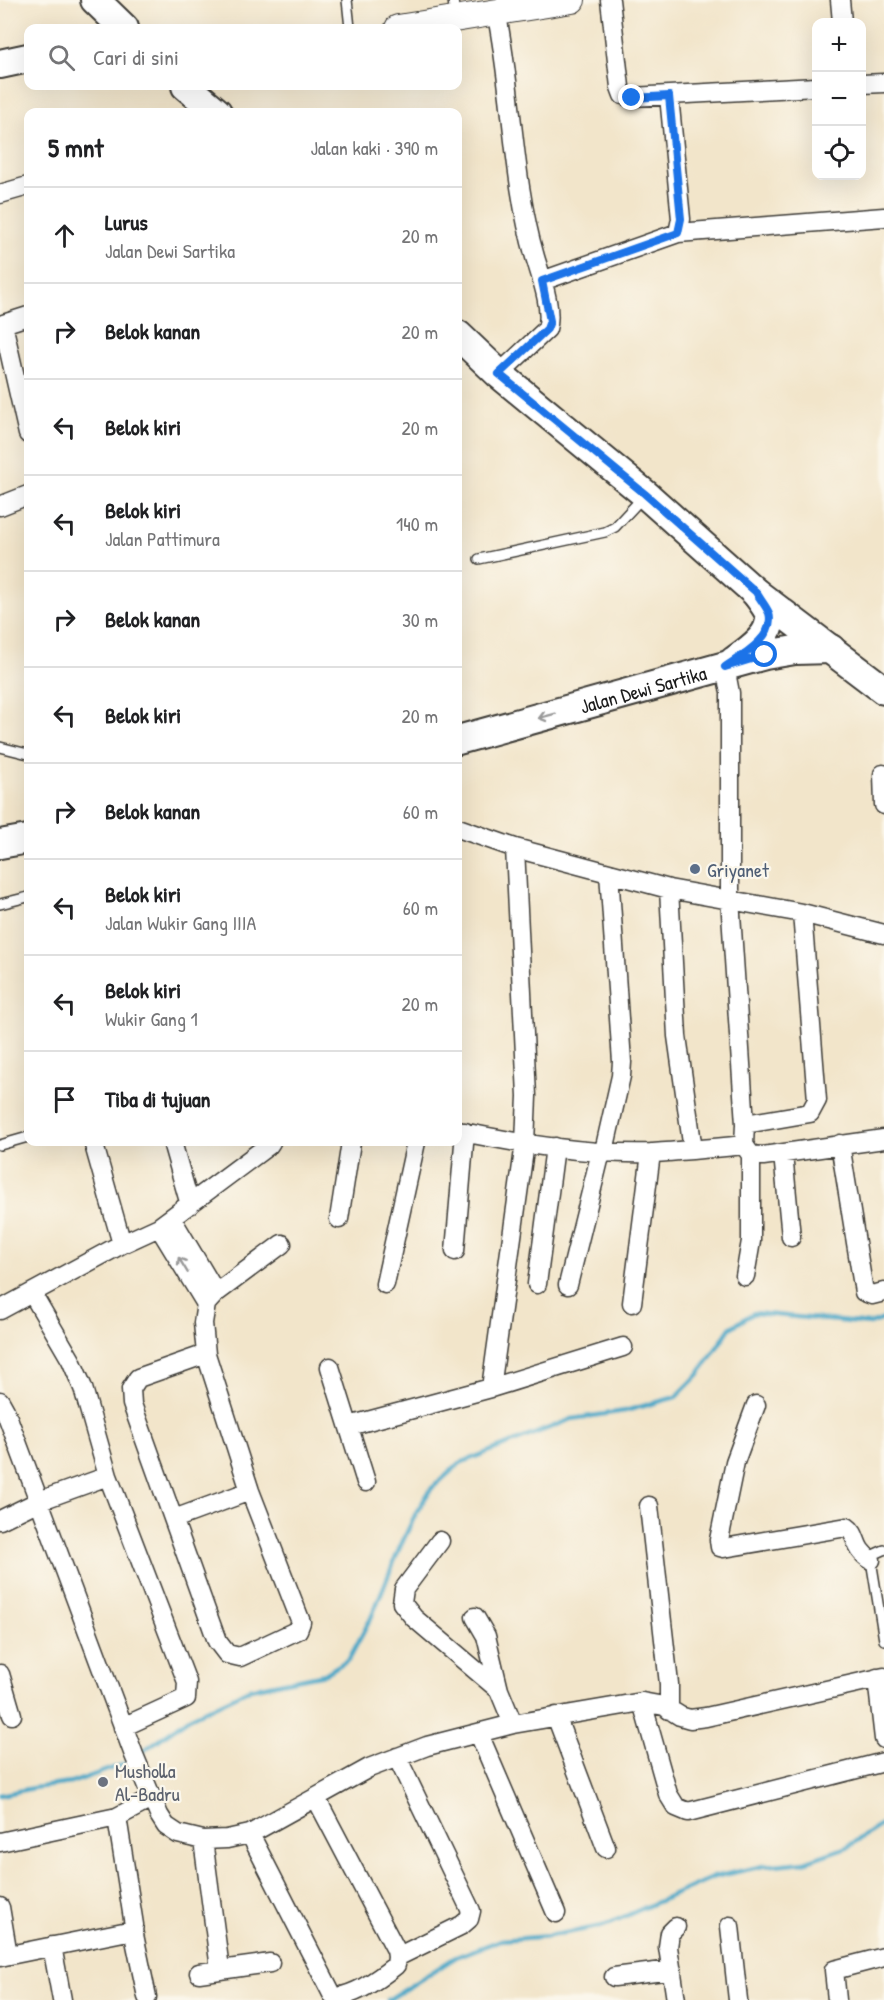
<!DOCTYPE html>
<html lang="id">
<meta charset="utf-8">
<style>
body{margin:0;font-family:"Patrick Hand",sans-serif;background:#f6f6f6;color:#202124}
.controls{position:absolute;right:18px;top:18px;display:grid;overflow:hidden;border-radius:12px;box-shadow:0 6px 24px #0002}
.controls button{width:54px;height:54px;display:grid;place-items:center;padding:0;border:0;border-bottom:2px solid #e0e0e0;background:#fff;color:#202124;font:30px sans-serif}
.stop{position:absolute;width:18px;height:18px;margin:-14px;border:4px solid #1a73e8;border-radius:50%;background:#fff}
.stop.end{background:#1a73e8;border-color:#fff;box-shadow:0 2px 6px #0008}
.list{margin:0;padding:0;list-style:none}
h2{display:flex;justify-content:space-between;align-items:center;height:78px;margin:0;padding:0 24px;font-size:26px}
h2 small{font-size:20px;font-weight:400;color:#757577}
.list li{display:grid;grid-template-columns:39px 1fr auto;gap:18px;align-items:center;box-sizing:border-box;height:96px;padding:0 24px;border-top:2px solid #e0e0e0}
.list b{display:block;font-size:22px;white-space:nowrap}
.list p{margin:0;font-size:20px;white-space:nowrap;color:#757577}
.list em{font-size:20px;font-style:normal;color:#757577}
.icon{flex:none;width:33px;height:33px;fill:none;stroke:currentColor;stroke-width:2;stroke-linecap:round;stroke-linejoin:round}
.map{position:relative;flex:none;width:884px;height:2000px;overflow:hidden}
.search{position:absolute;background:#fff;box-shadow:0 6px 24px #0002;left:24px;top:24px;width:438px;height:66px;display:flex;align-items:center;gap:15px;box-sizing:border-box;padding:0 21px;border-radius:12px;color:#757577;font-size:22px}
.panel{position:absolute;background:#fff;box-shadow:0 6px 24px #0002;left:24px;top:108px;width:438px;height:1038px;border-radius:12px}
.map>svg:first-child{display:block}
</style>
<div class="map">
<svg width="884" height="2000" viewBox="0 0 884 2000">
<rect width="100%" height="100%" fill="#fbf7ec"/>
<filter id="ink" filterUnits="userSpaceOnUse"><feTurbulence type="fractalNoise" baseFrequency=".0167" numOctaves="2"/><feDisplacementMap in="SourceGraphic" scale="12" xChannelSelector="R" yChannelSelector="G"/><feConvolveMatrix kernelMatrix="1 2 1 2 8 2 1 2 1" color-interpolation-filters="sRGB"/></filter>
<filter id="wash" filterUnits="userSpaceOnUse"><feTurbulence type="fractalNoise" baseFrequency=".008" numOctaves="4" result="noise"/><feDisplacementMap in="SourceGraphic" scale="24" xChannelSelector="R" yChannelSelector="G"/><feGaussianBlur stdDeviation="1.35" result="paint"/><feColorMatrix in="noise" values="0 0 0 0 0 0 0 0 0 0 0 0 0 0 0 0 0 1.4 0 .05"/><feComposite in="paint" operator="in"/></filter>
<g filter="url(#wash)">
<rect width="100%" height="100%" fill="#f2e5ca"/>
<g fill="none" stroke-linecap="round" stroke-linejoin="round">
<path stroke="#48a7c7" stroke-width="4.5" d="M 139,1754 L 189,1718 L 250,1689 L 325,1674 L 349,1659 L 371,1618 L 400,1547 L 417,1511 L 431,1489 L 460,1463 L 572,1419 L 625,1411 L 676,1397 L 699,1374 L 730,1328 L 754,1313 L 870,1324 L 884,1319
M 0,1795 L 33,1788 L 71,1783 L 127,1763 L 132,1759
M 388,2000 L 456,1957 L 501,1940 L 549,1936 L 603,1926 L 714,1877 L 763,1866 L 804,1862 L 847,1847 L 884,1823"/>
</g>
</g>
<g filter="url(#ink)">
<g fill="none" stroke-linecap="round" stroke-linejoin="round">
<g stroke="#3c3a36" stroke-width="12">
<path id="lane" d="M 347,0 L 350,28
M 453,0 L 455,16
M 479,559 L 605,532 L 615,527 L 643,497
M 0,747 L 28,754
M 0,904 L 28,897
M 0,1145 L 28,1137
M 884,1550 L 875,1554 L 871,1560 L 884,1640"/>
</g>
<g stroke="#3c3a36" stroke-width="21">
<path id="street" d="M 610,0 L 620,87 L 623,95 L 632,97 L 816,87
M 840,0 L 842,22
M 496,11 C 513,92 512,178 535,257 C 541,277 553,309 547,329 L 499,374
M 862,84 L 884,83
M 669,96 L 681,219 L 678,233
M 0,194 L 28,186
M 542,281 L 678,233 L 884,217
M 3,324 L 28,434
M 0,325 L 28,316
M 0,506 L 28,495
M 725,667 L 730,693 L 730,899 L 745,1124 L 744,1145 L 751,1155 L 763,1156 L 884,1139
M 883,774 L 884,805
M 458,828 L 515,848 L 669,889 L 802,913 L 884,934
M 669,889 L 677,1036 L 693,1150
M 745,1124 L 810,1113 L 817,1100 L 802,913
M 458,1131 C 521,1144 588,1155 653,1153 C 683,1151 714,1148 744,1145
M 172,1142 L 190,1205
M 840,1144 L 864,1292 L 872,1295 L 884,1292
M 94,1145 L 122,1244
M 783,1154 L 791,1237
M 172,1219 L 216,1293
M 339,1219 L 351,1142
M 159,1227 L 206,1304
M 455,1251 L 465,1132
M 745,1276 L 751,1241 L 751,1155
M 385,1284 L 416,1142
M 537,1284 L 555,1147
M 568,1285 L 599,1160 L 604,1151 L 621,1076 L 622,1062 L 609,873
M 32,1293 L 71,1360 L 83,1388 L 108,1476 L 187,1682 L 186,1698 L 123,1727
M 632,1303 L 651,1153
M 0,1310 L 122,1244 L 159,1227 L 269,1145 L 271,1142
M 206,1354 L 138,1378 L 131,1389 L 132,1404 L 217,1641 L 227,1654 L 240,1657 L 298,1630 L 301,1622 L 250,1491 L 206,1354 L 203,1323 L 206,1304 L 216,1293 L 282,1244
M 330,1367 L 366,1482
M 491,1388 L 525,1143 L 527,1096 L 515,848
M 0,1401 L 5,1410 L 134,1755 L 159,1815 L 166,1826 L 178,1834 L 203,1840 L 227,1839 L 250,1834 L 369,1768 L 427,1746 L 513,1724 L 642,1702 L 664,1706 L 680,1716 L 690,1719 L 706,1717 L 884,1677
M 756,1405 L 735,1462 L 719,1540 L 720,1547 L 724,1548 L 847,1527 C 859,1535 852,1548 871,1560
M 349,1426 L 491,1388 L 623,1347
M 649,1506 L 669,1684 L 669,1710
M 174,1519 L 250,1491
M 0,1520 L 39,1501 L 108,1476
M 440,1541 L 404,1589 L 402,1603 L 414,1618 L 499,1690
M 475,1617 L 486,1636 L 499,1690 L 513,1724
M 0,1674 L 12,1715
M 877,1678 L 884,1739
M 642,1702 L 668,1794 L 676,1807 L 688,1812 L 884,1762
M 556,1716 L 606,1848
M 479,1734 L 556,1913
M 397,1757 L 471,1911 L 469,1919 L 462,1925 L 397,1957
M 250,1834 L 332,1994 L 336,1997 C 357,1995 380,1978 396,1965 L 397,1957 L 396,1950 L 316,1798
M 203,1840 L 220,1969
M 0,1842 L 117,1817
M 0,1907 L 8,1955
M 730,1926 L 738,2000
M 676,1927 L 670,1933 L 668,1947 L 676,2000
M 133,1930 L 147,1997
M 52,1946 L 62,2000
M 0,1957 L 133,1930 L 134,1925 L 117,1817 L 153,1798
M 199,1973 L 270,1963
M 614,1977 L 672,1970
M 837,2000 L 834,1970 L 884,1957"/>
</g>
<g stroke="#3c3a36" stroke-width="28">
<path id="secondary" d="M 398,28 L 572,0"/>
</g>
<g stroke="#3c3a36" stroke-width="32">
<g id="primary">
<path d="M 95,0 L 124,28"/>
<path d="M 0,64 L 28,58"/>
<path d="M 186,86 L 217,112"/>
<path d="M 458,335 L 499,374 L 645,494 L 756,593 L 884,690"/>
<path d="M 734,661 C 748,651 775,634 769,613 C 766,606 760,599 756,593"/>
<path id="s1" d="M 458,740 L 765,655 L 795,650 L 831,649"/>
<path d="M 0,844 L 28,839"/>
</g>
</g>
<use href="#lane" stroke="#fff" stroke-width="9"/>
<use href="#street" stroke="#fff" stroke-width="18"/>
<use href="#secondary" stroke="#fff" stroke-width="26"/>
<use href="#primary" stroke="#fff" stroke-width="28"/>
</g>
<defs><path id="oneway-shaft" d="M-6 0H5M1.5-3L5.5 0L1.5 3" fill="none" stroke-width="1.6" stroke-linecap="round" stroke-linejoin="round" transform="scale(1.5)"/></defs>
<g stroke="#999">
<use href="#oneway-shaft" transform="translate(547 716) rotate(165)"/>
<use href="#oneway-shaft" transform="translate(183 1265) rotate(-121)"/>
</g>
</g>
<g fill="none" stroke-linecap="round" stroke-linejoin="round" filter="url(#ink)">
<path stroke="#1a73e8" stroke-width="8" d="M 632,98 L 669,96 L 681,219 L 678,233 L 542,281 L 550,321 L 547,329 L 499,374 L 645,494 L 756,592 C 760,599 766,606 769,613 C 776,637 741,656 725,667 L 765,655"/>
</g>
<circle fill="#5c6f8a" stroke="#fbf7ec" stroke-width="2" cx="695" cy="869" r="6"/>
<circle fill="#6b7280" stroke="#fbf7ec" stroke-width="2" cx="103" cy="1782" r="6"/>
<g text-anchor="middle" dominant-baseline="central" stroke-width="4.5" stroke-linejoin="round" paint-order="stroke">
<g font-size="20" fill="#1c1c1c" stroke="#fbf7ec">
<text stroke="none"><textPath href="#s1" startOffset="192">Jalan Dewi Sartika</textPath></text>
</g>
<g font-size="20" fill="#4e5e75" stroke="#fbf7ec" text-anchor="start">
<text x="707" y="869">Griyanet</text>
</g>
<g font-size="20" fill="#5b616d" stroke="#fbf7ec" text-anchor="start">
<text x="115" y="1770">Musholla<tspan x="115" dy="23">Al-Badru</tspan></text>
</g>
</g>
</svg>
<div class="controls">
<button>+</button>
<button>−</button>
<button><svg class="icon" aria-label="locate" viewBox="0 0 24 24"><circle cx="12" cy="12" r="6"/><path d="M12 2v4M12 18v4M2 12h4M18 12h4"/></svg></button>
</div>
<div class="stop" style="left:765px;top:655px"></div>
<div class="stop end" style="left:632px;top:98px"></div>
<div class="search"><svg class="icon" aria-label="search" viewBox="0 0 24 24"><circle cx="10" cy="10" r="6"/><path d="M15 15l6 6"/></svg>Cari di sini</div>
<section class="panel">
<h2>5 mnt<small>Jalan kaki · 390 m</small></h2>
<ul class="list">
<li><svg class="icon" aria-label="ahead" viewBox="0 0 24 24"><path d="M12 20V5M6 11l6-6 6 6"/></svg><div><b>Lurus</b><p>Jalan Dewi Sartika</p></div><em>20 m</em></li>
<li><svg class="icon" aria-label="right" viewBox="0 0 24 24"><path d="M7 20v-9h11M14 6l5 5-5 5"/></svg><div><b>Belok kanan</b></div><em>20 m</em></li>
<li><svg class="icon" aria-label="left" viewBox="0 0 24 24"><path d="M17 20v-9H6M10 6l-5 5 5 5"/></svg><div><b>Belok kiri</b></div><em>20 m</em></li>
<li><svg class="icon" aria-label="left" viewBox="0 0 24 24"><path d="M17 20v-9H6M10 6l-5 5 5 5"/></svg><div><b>Belok kiri</b><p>Jalan Pattimura</p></div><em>140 m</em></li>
<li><svg class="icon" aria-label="right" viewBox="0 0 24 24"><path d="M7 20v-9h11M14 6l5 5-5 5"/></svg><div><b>Belok kanan</b></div><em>30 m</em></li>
<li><svg class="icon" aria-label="left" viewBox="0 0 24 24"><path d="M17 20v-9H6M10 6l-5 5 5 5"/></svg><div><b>Belok kiri</b></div><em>20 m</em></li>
<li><svg class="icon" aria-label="right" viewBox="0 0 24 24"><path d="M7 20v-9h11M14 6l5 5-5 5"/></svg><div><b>Belok kanan</b></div><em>60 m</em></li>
<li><svg class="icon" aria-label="left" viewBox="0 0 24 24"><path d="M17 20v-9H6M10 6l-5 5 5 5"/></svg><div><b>Belok kiri</b><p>Jalan Wukir Gang IIIA</p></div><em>60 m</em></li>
<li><svg class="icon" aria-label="left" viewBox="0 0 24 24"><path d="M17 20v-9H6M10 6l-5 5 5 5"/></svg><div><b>Belok kiri</b><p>Wukir Gang 1</p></div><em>20 m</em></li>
<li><svg class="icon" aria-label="arrive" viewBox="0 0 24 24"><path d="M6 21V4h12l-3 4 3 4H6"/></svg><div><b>Tiba di tujuan</b></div></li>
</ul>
</section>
</div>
